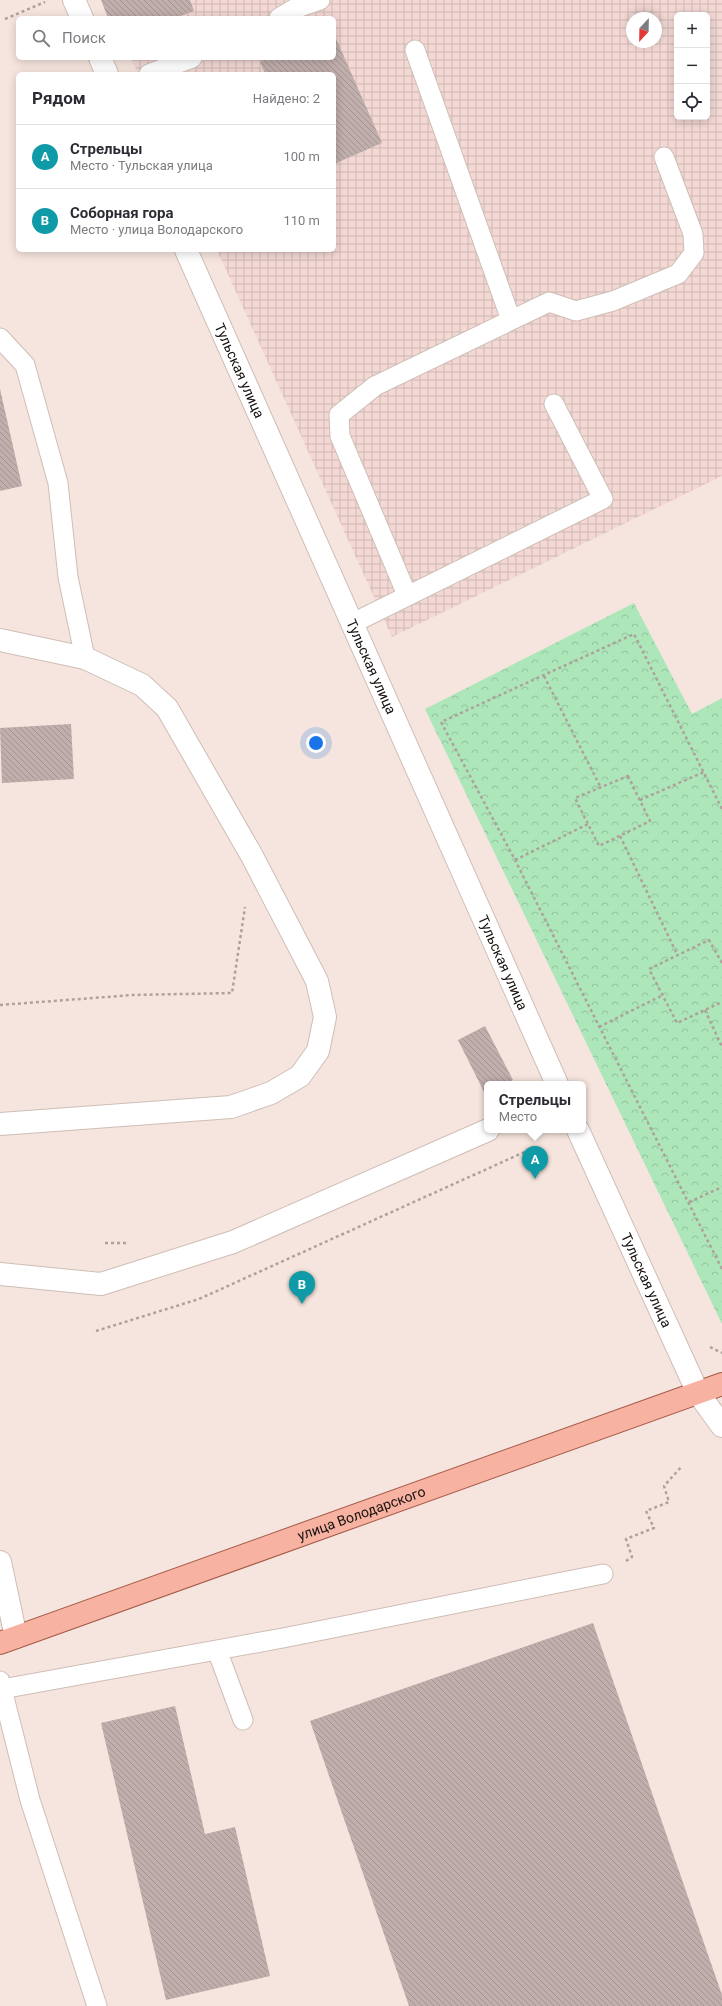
<!DOCTYPE html>
<html lang="ru">
<meta charset="utf-8">
<style>
body{margin:0;font-family:Roboto,sans-serif;background:#f2f2f3;color:#2b2b33}
.controls{position:absolute;right:12px;top:12px;display:grid;overflow:hidden;border-radius:6px;box-shadow:0 2px 10px #0003}
.controls button{width:36px;height:36px;display:grid;place-items:center;padding:0;border:0;border-bottom:1px solid #e1e1e2;background:#fff;color:#2b2b33;font:20px sans-serif}
.compass{position:absolute;left:626px;top:12px;width:36px;height:36px;border-radius:50%;background:#fff;box-shadow:0 2px 10px #0003;rotate:202deg}
.you{position:absolute;left:316px;top:743px;width:14px;height:14px;margin:-10px;border:3px solid #fff;border-radius:50%;background:#1a73e8;box-shadow:0 0 0 6px #1a73e833}
.badge{display:grid;place-items:center;width:26px;height:26px;border-radius:50%;background:#ea580c;color:#fff;font-size:13px;font-weight:700}
.pin{position:absolute;translate:-50% -33px;filter:drop-shadow(0 1px 2px #0008)}
.pin::after{content:'';position:absolute;top:21px;width:14px;height:12px;background:inherit;clip-path:polygon(0 0,100% 0,50% 100%)}
.popup{position:absolute;left:484px;top:1081px;width:102px;height:52px;box-sizing:border-box;display:grid;place-content:center;border-radius:6px;background:#fff;filter:drop-shadow(0 1px 3px #0005);font-size:13px;white-space:nowrap;color:#7c7c81}
.popup b{font-size:15px;color:#2b2b33}
.popup::after{content:'';position:absolute;left:50%;top:100%;margin-left:-8px;border:8px solid transparent;border-top-color:#fff}
.list{margin:0;padding:0;list-style:none}
h2{display:flex;justify-content:space-between;align-items:center;height:52px;margin:0;padding:0 16px;font-size:17px}
h2 small{font-size:13px;font-weight:400;color:#7c7c81}
.list li{display:grid;grid-template-columns:26px 1fr auto;gap:12px;align-items:center;box-sizing:border-box;height:64px;padding:0 16px;border-top:1px solid #e1e1e2}
.list b{display:block;font-size:15px;white-space:nowrap}
.list p{margin:0;font-size:13px;white-space:nowrap;color:#7c7c81}
.list em{font-size:13px;font-style:normal;color:#7c7c81}
.icon{flex:none;width:22px;height:22px;fill:none;stroke:currentColor;stroke-width:2;stroke-linecap:round;stroke-linejoin:round}
.map{position:relative;flex:none;width:722px;height:2006px;overflow:hidden}
.search{position:absolute;background:#fff;box-shadow:0 2px 10px #0003;left:16px;top:16px;width:320px;height:44px;display:flex;align-items:center;gap:10px;box-sizing:border-box;padding:0 14px;border-radius:6px;color:#7c7c81;font-size:15px}
.panel{position:absolute;background:#fff;box-shadow:0 2px 10px #0003;left:16px;top:72px;width:320px;height:180px;border-radius:6px}
.map>svg:first-child{display:block}
</style>
<div class="map">
<svg width="722" height="2006" viewBox="0 0 722 2006">
<defs>
<pattern id="industrial-grid" width="8" height="8" patternUnits="userSpaceOnUse"><rect width="8" height="8" fill="#f3d8d4"/><path d="M0 4h8M4 0v8" fill="none" stroke="#d0b8b5"/></pattern>
<pattern id="park-crowns" width="20" height="18" patternUnits="userSpaceOnUse"><rect width="20" height="18" fill="#ace6b9"/><path d="M2 6a3 3 0 1 1 6 0M12 15a3 3 0 1 1 6 0" fill="none" stroke="#93c49e"/></pattern>
<pattern id="building-back-hatch" width="6" height="6" patternUnits="userSpaceOnUse"><rect width="6" height="6" fill="#c0aeac"/><path d="M-1 5l2 2M0 0l6 6M5-1l2 2" fill="none" stroke="#a49593"/></pattern>
</defs>
<rect width="100%" height="100%" fill="#f6e5de"/>
<path fill="url(#industrial-grid)" fill-rule="evenodd" d="M 105,0 L 722,0 L 722,476 L 392,637 L 217,250 L 334,250 L 334,74 L 138,74 L 131,58 L 334,58 L 334,18 L 113,18 ZM 677,15 L 707,15 L 707,117 L 677,117 ZM 632,18 L 656,18 L 656,42 L 632,42 Z"/>
<path fill="url(#park-crowns)" d="M 634,603 L 692,714 L 722,698 L 722,1324 L 425,709 Z"/>
<path fill="url(#building-back-hatch)" d="M 101,0 L 190,0 L 194,11 L 175,18 L 108,18 Z
M 334,34 L 382,143 L 334,164 L 334,74 L 265,74 L 260,61 L 266,58 L 334,58 Z
M 0,389 L 22,486 L 0,491 Z
M 71,724 L 74,779 L 2,783 L 0,728 Z
M 485,1026 L 513,1080 L 505,1084 L 487,1084 L 485,1094 L 458,1040 Z
M 593,1623 L 722,1995 L 722,2006 L 409,2006 L 310,1721 Z
M 175,1706 L 205,1834 L 235,1827 L 270,1976 L 166,2000 L 101,1723 Z"/>
<g fill="none" stroke-linecap="round" stroke-linejoin="round">
<g stroke="#cebeb6" stroke-width="21">
<path id="lane" d="M 279,18 L 294,9 L 320,0
M 415,50 L 511,320
M 149,74 L 192,58
M 0,338 L 25,365 L 58,483 L 68,577 L 85,658
M 407,595 L 340,436 L 339,415 L 375,386 L 549,302 L 576,311 L 613,301 L 678,274 L 694,253 L 693,234 L 664,157
M 353,623 L 603,499 L 554,404
M 217,1650 L 243,1720
M 0,1681 L 30,1800 L 97,2006
M 2,1689 L 283,1638 L 603,1574"/>
</g>
<g stroke="#cebeb6" stroke-width="24">
<path id="street" d="M 0,640 L 85,658 L 142,685 L 167,708 L 252,856 L 317,981 L 325,1017 L 318,1051 L 300,1076 L 271,1093 L 231,1107 L 0,1124
M 0,1274 L 101,1284 L 233,1242 L 488,1130
M 0,1562 L 16,1637"/>
</g>
<g stroke="#cebeb6" stroke-width="24">
<g id="secondary">
<path d="M 74,0 L 82,18"/>
<path d="M 100,58 L 107,74"/>
<path id="s1" d="M 186,250 L 557,1084"/>
<path id="s2" d="M 578,1130 L 698,1393 L 722,1426"/>
</g>
</g>
<g stroke="#a55846" stroke-width="24">
<g id="primary">
<path id="s3" d="M 0,1643 L 722,1384"/>
</g>
</g>
<path stroke="#aea19b" stroke-width="2.5" stroke-dasharray="3 3" stroke-linecap="butt" d="M 5,19 L 45,2
M 544,676 L 600,786
M 628,776 L 650,821 L 599,846 L 575,798 Z
M 640,800 L 704,772
M 722,809 L 634,634 L 441,722 L 515,860 L 722,1269
M 620,836 L 677,954
M 515,860 L 588,824
M 722,963 L 709,940 L 649,969 L 677,1023 L 722,1002
M 0,1005 L 133,995 L 232,993 L 245,907
M 705,1010 L 722,1047
M 599,1027 L 661,996
M 689,1202 L 722,1187
M 105,1243 L 129,1243
M 96,1331 L 199,1299 L 529,1150
M 710,1347 L 722,1353
M 626,1561 L 632,1557 L 626,1539 L 654,1528 L 646,1511 L 669,1502 L 664,1486 L 682,1466"/>
<use href="#lane" stroke="#fff" stroke-width="19"/>
<use href="#street" stroke="#fff" stroke-width="22"/>
<use href="#secondary" stroke="#fff" stroke-width="22"/>
<use href="#primary" stroke="#f7b2a2" stroke-width="22"/>
</g>
<g text-anchor="middle" dominant-baseline="central" stroke-width="4" stroke-linejoin="round" paint-order="stroke">
<g font-size="14" fill="#16110e" stroke="#fef4ef">
<text stroke="none"><textPath href="#s1" startOffset="132">Тульская улица</textPath></text>
<text stroke="none"><textPath href="#s1" startOffset="456">Тульская улица</textPath></text>
<text stroke="none"><textPath href="#s1" startOffset="780">Тульская улица</textPath></text>
<text stroke="none"><textPath href="#s2" startOffset="165">Тульская улица</textPath></text>
<text stroke="none"><textPath href="#s3" startOffset="384">улица Володарского</textPath></text>
</g>
</g>
</svg>
<div class="controls">
<button>+</button>
<button>−</button>
<button><svg class="icon" aria-label="locate" viewBox="0 0 24 24"><circle cx="12" cy="12" r="6"/><path d="M12 2v4M12 18v4M2 12h4M18 12h4"/></svg></button>
</div>
<svg class="compass" viewBox="-18 -18 36 36"><path d="M0-13l5 13h-10z" fill="#e53935"/><path d="M0 13l5-13h-10z" fill="#7c7c81"/></svg>
<div class="you"></div>
<div class="pin badge" style="left:535px;top:1179px;background:#0f9aa8">A</div>
<div class="popup"><b>Стрельцы</b>Место</div>
<div class="pin badge" style="left:302px;top:1304px;background:#0f9aa8">B</div>
<div class="search"><svg class="icon" aria-label="search" viewBox="0 0 24 24"><circle cx="10" cy="10" r="6"/><path d="M15 15l6 6"/></svg>Поиск</div>
<section class="panel">
<h2>Рядом<small>Найдено: 2</small></h2>
<ul class="list">
<li><span class="badge" style="background:#0f9aa8">A</span><div><b>Стрельцы</b><p>Место · Тульская улица</p></div><em>100 m</em></li>
<li><span class="badge" style="background:#0f9aa8">B</span><div><b>Соборная гора</b><p>Место · улица Володарского</p></div><em>110 m</em></li>
</ul>
</section>
</div>
